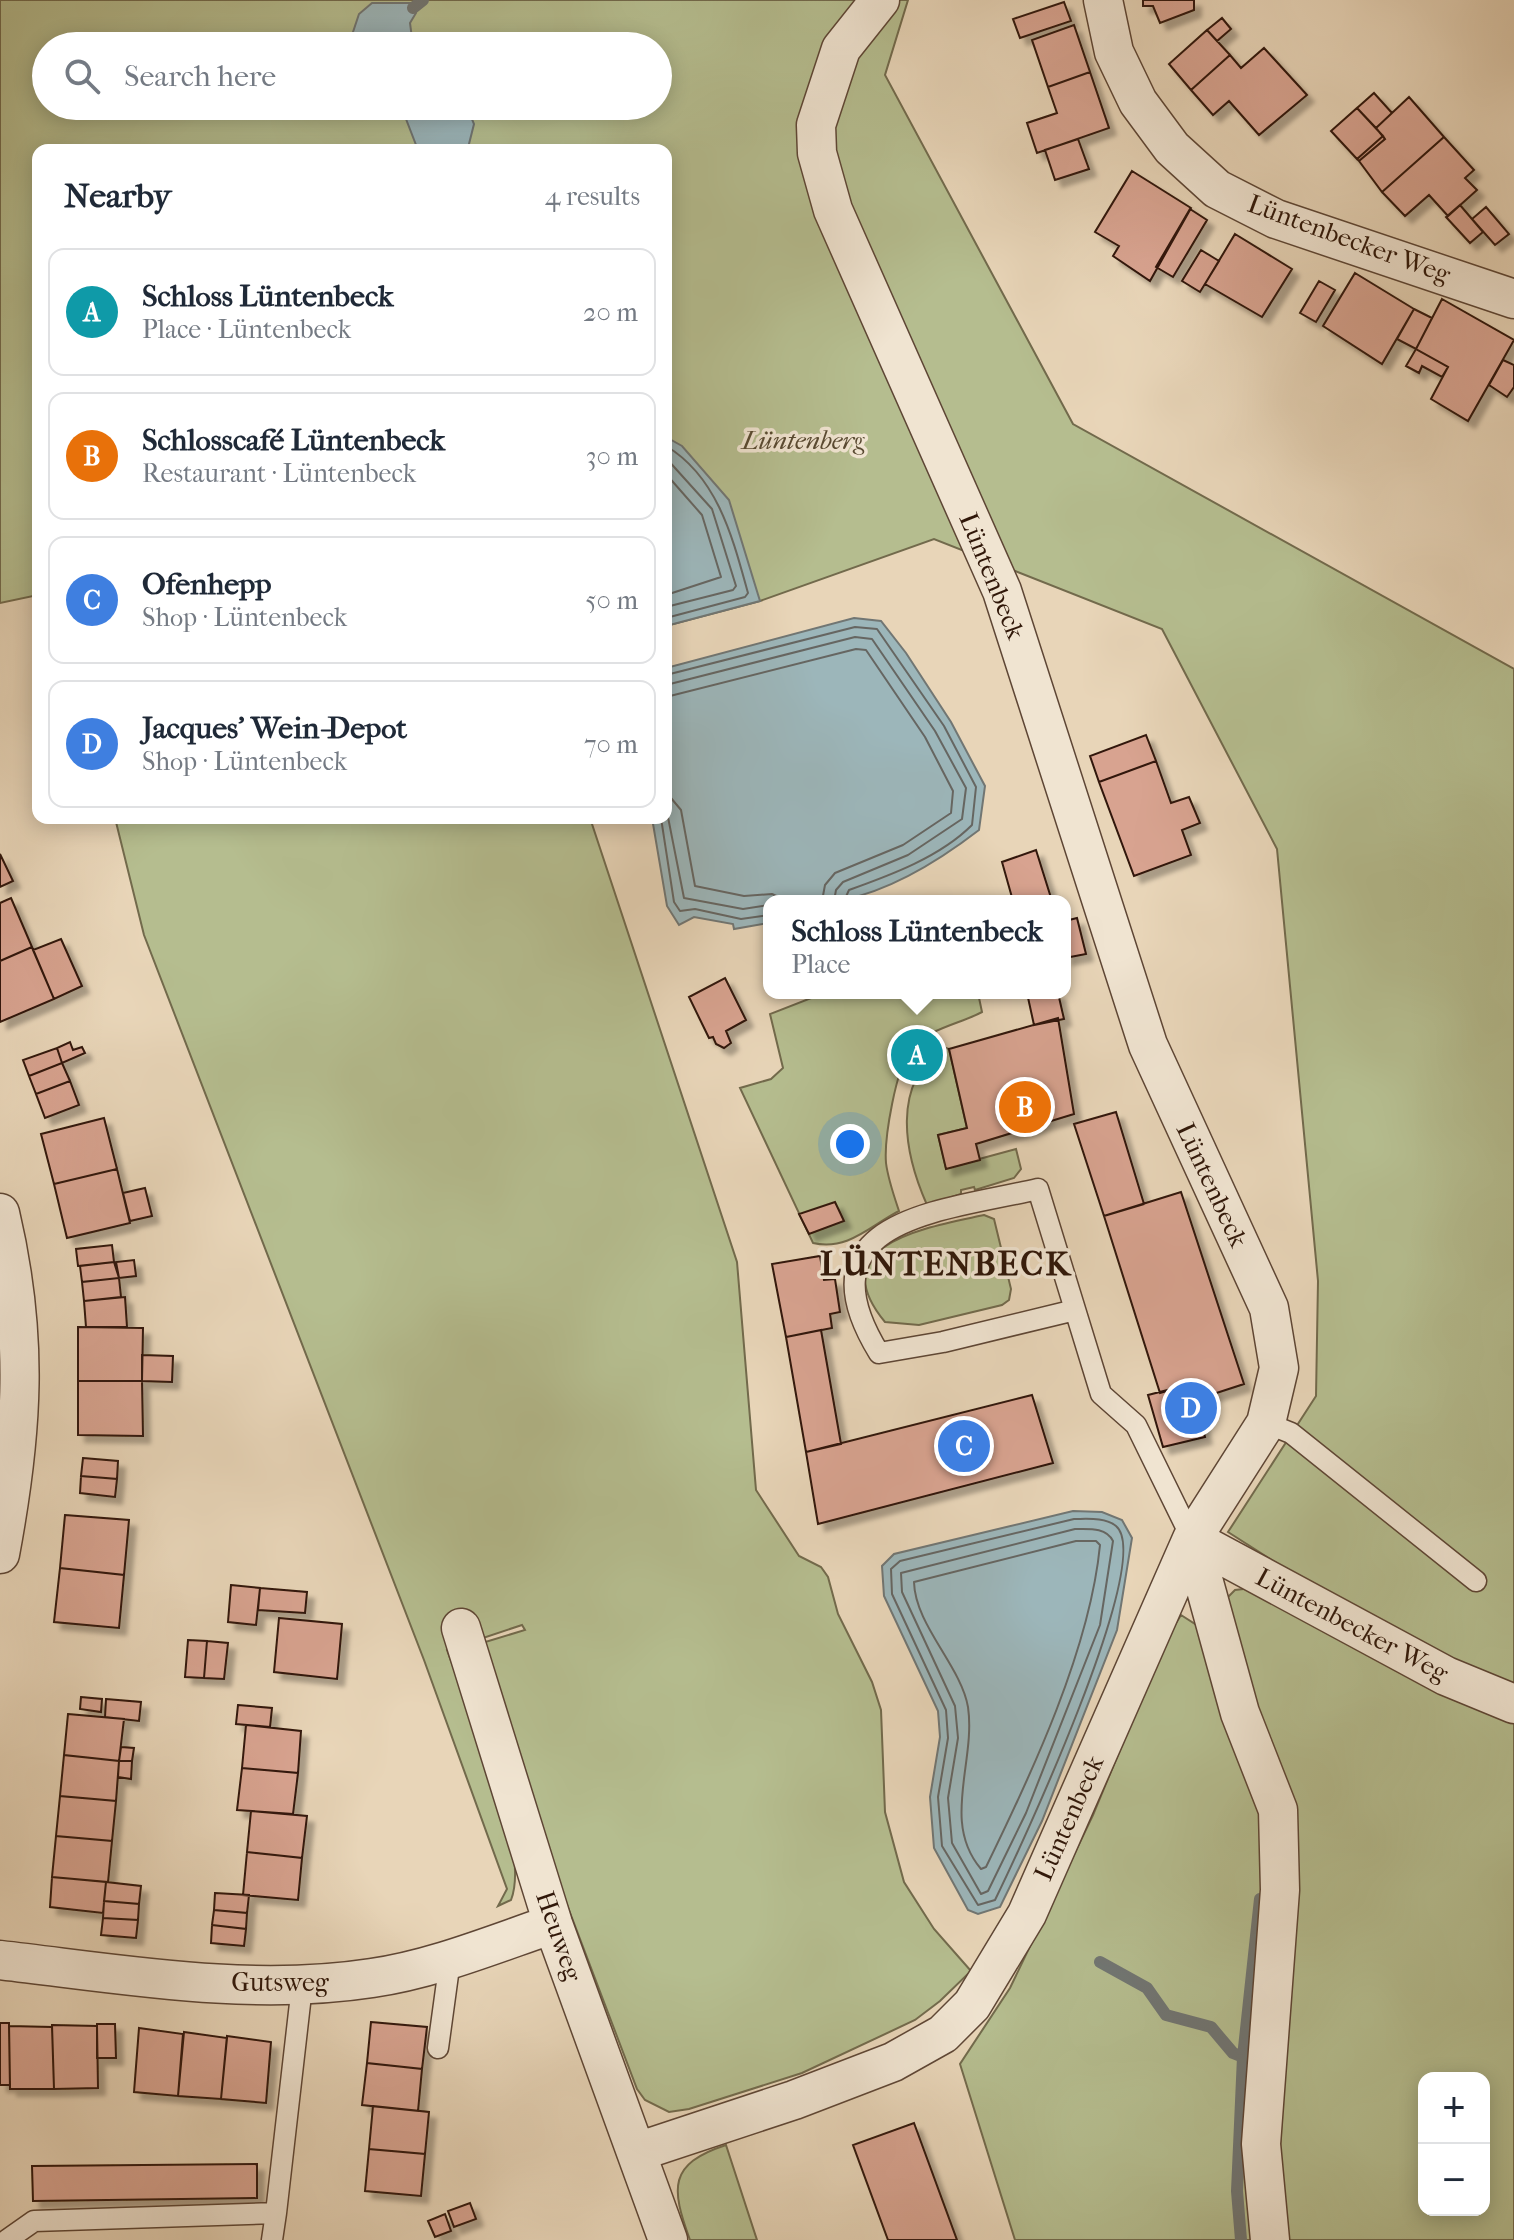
<!DOCTYPE html>
<meta charset="utf-8">
<style>
body{margin:0;font-family:"IM FELL French Canon",serif;background:#f2f2f3;color:#1f2937}
.controls{position:absolute;right:24px;bottom:24px;display:grid;overflow:hidden;border-radius:16px;box-shadow:0 4px 20px #0003}
.controls button{width:72px;height:72px;display:grid;place-items:center;padding:0;border:0;border-bottom:2px solid #e0e1e3;background:#fff;color:#1f2937;font:40px sans-serif}
.you{position:absolute;left:850px;top:1144px;width:28px;height:28px;margin:-20px;border:6px solid #fff;border-radius:50%;background:#1a73e8;box-shadow:0 0 0 12px #1a73e833}
.badge{display:grid;place-items:center;width:52px;height:52px;border-radius:50%;background:#8f2418;color:#fff;font-size:26px;font-weight:700}
.pin{position:absolute;translate:-50% -50%;border:4px solid #fff;box-shadow:0 2px 8px #0006}
.popup{position:absolute;left:763px;top:895px;width:308px;height:104px;box-sizing:border-box;display:grid;place-content:center;border-radius:16px;background:#fff;filter:drop-shadow(0 2px 6px #0005);font-size:26px;white-space:nowrap;color:#747a83}
.popup b{font-size:30px;color:#1f2937}
.popup::after{content:'';position:absolute;left:50%;top:100%;margin-left:-16px;border:16px solid transparent;border-top-color:#fff}
.list{margin:0;padding:0;list-style:none}
h2{display:flex;justify-content:space-between;align-items:center;height:104px;margin:0;padding:0 32px;font-size:34px}
h2 small{font-size:26px;font-weight:400;color:#747a83}
.list li{display:grid;grid-template-columns:52px 1fr auto;gap:24px;align-items:center;box-sizing:border-box;height:128px;margin:0 16px 16px;padding:0 16px;border:2px solid #e0e1e3;border-radius:16px}
.list b{display:block;font-size:30px;white-space:nowrap}
.list p{margin:0;font-size:26px;white-space:nowrap;color:#747a83}
.list em{font-size:26px;font-style:normal;color:#747a83}
.icon{flex:none;width:44px;height:44px;fill:none;stroke:currentColor;stroke-width:2;stroke-linecap:round;stroke-linejoin:round}
.map{position:relative;flex:none;width:1514px;height:2240px;overflow:hidden}
.search{position:absolute;background:#fff;box-shadow:0 4px 20px #0003;left:32px;top:32px;width:640px;height:88px;display:flex;align-items:center;gap:20px;box-sizing:border-box;padding:0 28px;border-radius:44px;color:#747a83;font-size:30px}
.panel{position:absolute;background:#fff;box-shadow:0 4px 20px #0003;left:32px;top:144px;width:640px;height:680px;border-radius:16px}
.map>svg:first-child{display:block}
</style>
<div class="map">
<svg width="1514" height="2240" viewBox="0 0 1514 2240">
<defs>
<filter id="shadow"><feDropShadow dx="7" dy="7" stdDeviation="2" flood-color="#0004"/></filter>
</defs>
<rect width="100%" height="100%" fill="#e8d5b8"/>
<filter id="stains"><feTurbulence type="fractalNoise" baseFrequency=".0025" numOctaves="4"/><feColorMatrix values="0 0 0 0 .2 0 0 0 0 .09 0 0 0 0 .02 0 0 0 .5 -.17"/></filter>
<radialGradient id="worn" r=".72"><stop offset=".6" stop-color="#630" stop-opacity="0"/><stop offset="1" stop-color="#630" stop-opacity=".3"/></radialGradient>
<path fill="#b5bd8f" stroke="#726a4c" stroke-width="2" fill-rule="evenodd" d="M 0,0 L 908,0 L 885,75 L 1073,424 L 1514,669 L 1514,2240 L 1284,2240 L 1280,2147 L 1296,1887 L 1246,1700 L 1225,1600 L 1235,1590 L 1252,1588 L 1289,1571 L 1228,1532 L 1316,1396 L 1318,1281 L 1277,849 L 1162,629 L 934,539 L 760,601 L 666,626 L 666,150 L 38,150 L 38,595 L 0,603 ZM 46,46 L 658,46 L 658,106 L 46,106 ZM 1424,2078 L 1484,2078 L 1484,2210 L 1424,2210 Z
M 115,818 L 590,818 L 737,1262 L 756,1490 L 799,1556 L 821,1567 L 828,1577 L 838,1614 L 872,1682 L 881,1710 L 885,1812 L 904,1882 L 934,1929 L 971,1971 L 940,2001 L 915,2020 L 802,2073 L 689,2109 L 669,2112 L 645,2100 L 637,2089 L 469,1647 L 525,1630 L 522,1625 L 447,1650 C 467,1707 532,1846 511,1900 L 498,1906 L 507,1889 L 424,1660 L 144,935 Z
M 824,993 L 978,993 L 982,1012 C 960,1024 929,1028 911,1049 C 896,1068 884,1138 886,1163 C 888,1179 894,1196 899,1211 C 870,1226 848,1251 813,1243 L 740,1088 L 771,1079 L 783,1068 L 770,1014 Z
M 943,1047 L 949,1049 L 967,1128 L 938,1135 L 946,1168 L 1016,1149 L 1021,1169 L 1014,1178 L 975,1190 L 974,1187 L 961,1190 L 961,1194 L 927,1205 C 904,1153 891,1085 943,1047 Z
M 984,1215 L 994,1219 L 1011,1289 L 1009,1300 L 1002,1305 L 919,1325 L 885,1322 C 820,1243 930,1227 984,1215 Z
M 1181,1615 L 1198,1626 L 1258,1808 L 1269,1876 L 1254,2240 L 1015,2240 L 960,2064 L 1010,1988 L 1093,1815 L 1165,1641 Z
M 726,2145 L 757,2240 L 690,2240 C 671,2188 668,2164 726,2145 Z"/>
<path fill="#9cb6ba" stroke="#717673" stroke-width="2" d="M 372,3 L 412,3 L 416,13 L 410,23 L 413,46 L 357,46 L 351,38 L 359,14 Z
M 401,106 L 467,107 L 474,124 L 469,144 L 472,150 L 418,150 Z
M 666,437 L 682,446 L 729,500 L 760,601 L 666,626 Z
M 854,618 L 881,621 L 906,653 L 951,722 L 985,786 L 979,830 C 940,860 892,890 843,900 C 820,905 792,901 769,901 L 769,923 L 734,929 L 733,924 L 694,917 L 679,925 L 667,906 L 652,818 L 666,818 L 666,668 Z
M 1073,1511 L 1102,1512 L 1122,1520 L 1132,1538 L 1117,1630 L 1042,1821 L 1000,1907 L 978,1914 L 968,1910 L 934,1848 L 930,1797 L 940,1737 L 938,1711 L 884,1596 L 882,1566 L 894,1554 Z"/>
<g fill="none" stroke-linecap="round" stroke-linejoin="round">
<path stroke="#666662" stroke-width="2" d="M 666,446 C 718,477 733,539 748,593 L 745,597 L 666,618
M 666,458 L 712,509 L 736,586 L 733,590 L 666,607
M 666,474 L 702,515 L 721,577 L 666,595
M 666,675 L 855,627 L 877,629 L 944,726 L 976,787 L 972,825 C 940,857 891,875 849,890 L 844,901
M 666,685 L 855,637 L 872,639 L 935,731 L 966,788 L 962,819 L 908,855 L 843,882 L 836,890 L 834,901
M 666,697 L 856,649 L 866,650 L 925,737 L 953,791 L 951,813 L 903,845 L 835,873 L 825,885 L 822,901
M 666,792 L 681,810 L 695,886 L 744,896 L 772,894 L 788,901
M 666,807 L 684,898 L 743,909 L 769,905
M 661,818 L 674,902 L 680,911 L 695,909 L 741,919 L 769,915
M 1074,1519 C 1087,1519 1105,1517 1116,1526 C 1156,1559 1018,1853 995,1900 L 978,1905 L 942,1846 L 938,1797 L 948,1738 L 946,1710 L 892,1594 L 891,1569 L 900,1561 Z
M 1075,1529 C 1089,1529 1106,1527 1113,1541 L 1100,1625 L 1026,1813 L 988,1891 L 981,1894 L 952,1843 L 948,1798 L 958,1738 L 955,1706 L 902,1592 L 901,1573 Z
M 1076,1541 L 1096,1541 L 1100,1545 C 1090,1649 1032,1773 986,1867 L 981,1869 C 941,1822 976,1762 968,1707 C 961,1666 915,1625 914,1582 Z"/>
<path stroke="#717673" stroke-width="12" d="M 413,8 L 423,0
M 1100,1962 L 1147,1988 L 1166,2015 L 1211,2027 L 1233,2053 L 1243,2057 L 1237,2191 L 1241,2240
M 1243,2057 L 1260,1899"/>
</g>
<path fill="#d8a390" stroke="#301709" stroke-width="2" filter="url(#shadow)" d="M 1143,0 L 1194,0 L 1194,10 L 1160,23 L 1153,6 L 1143,6 Z
M 1064,2 L 1071,21 L 1020,38 L 1013,19 Z
M 1222,18 L 1231,29 L 1217,41 L 1207,30 Z
M 1074,25 L 1090,72 L 1048,87 L 1032,40 Z
M 1207,30 L 1230,55 L 1191,90 L 1169,64 Z
M 1264,48 L 1307,95 L 1259,135 L 1229,101 L 1213,115 L 1191,90 L 1230,55 L 1241,68 Z
M 1090,72 L 1109,128 L 1037,153 L 1027,123 L 1057,113 L 1048,87 Z
M 1374,93 L 1392,113 L 1376,128 L 1357,108 Z
M 1409,97 L 1444,137 L 1382,192 L 1359,161 L 1385,139 L 1376,128 Z
M 1357,108 L 1383,136 L 1357,159 L 1331,131 Z
M 1383,136 L 1385,139 L 1359,161 L 1357,159 Z
M 1444,137 L 1474,170 L 1465,178 L 1477,190 L 1448,216 L 1429,195 L 1405,216 L 1382,192 Z
M 1078,139 L 1089,169 L 1055,180 L 1045,150 Z
M 1132,171 L 1191,208 L 1150,281 L 1113,256 L 1119,246 L 1095,232 Z
M 1460,205 L 1483,232 L 1470,243 L 1446,217 Z
M 1486,207 L 1509,234 L 1495,245 L 1472,219 Z
M 1190,209 L 1207,220 L 1173,277 L 1156,267 Z
M 1235,234 L 1292,269 L 1262,317 L 1205,284 Z
M 1201,250 L 1219,261 L 1200,292 L 1182,281 Z
M 1355,273 L 1414,309 L 1382,364 L 1323,326 Z
M 1319,281 L 1335,290 L 1316,322 L 1300,313 Z
M 1442,299 L 1514,340 L 1468,421 L 1431,399 L 1448,367 L 1416,349 Z
M 1414,309 L 1432,318 L 1416,349 L 1397,339 Z
M 1416,349 L 1448,367 L 1442,377 L 1422,366 L 1419,373 L 1406,366 Z
M 1503,360 L 1514,365 L 1514,387 L 1507,397 L 1489,385 Z
M 1146,735 L 1156,761 L 1099,782 L 1090,756 Z
M 1156,761 L 1171,803 L 1189,797 L 1200,823 L 1182,830 L 1191,855 L 1134,876 L 1099,782 Z
M 1036,850 L 1052,901 L 1013,901 L 1002,862 Z
M 0,854 L 13,881 L 0,887 Z
M 11,898 L 32,947 L 0,961 L 0,903 Z
M 1077,918 L 1086,954 L 1065,958 L 1065,921 Z
M 61,939 L 82,986 L 54,999 L 33,950 Z
M 32,947 L 54,999 L 0,1022 L 0,961 Z
M 725,978 L 746,1020 L 726,1031 L 731,1043 L 724,1048 L 716,1044 L 713,1037 L 709,1038 L 689,997 Z
M 1027,993 L 1058,993 L 1064,1019 L 1034,1025 Z
M 1058,1018 L 1074,1114 L 976,1144 L 980,1160 L 946,1169 L 938,1135 L 967,1128 L 949,1049 Z
M 70,1042 L 73,1050 L 82,1047 L 85,1053 L 62,1063 L 57,1048 Z
M 57,1048 L 62,1063 L 29,1076 L 23,1060 Z
M 62,1063 L 70,1081 L 36,1094 L 29,1076 Z
M 70,1081 L 79,1105 L 45,1118 L 36,1094 Z
M 1116,1112 L 1144,1204 L 1104,1216 L 1074,1124 Z
M 104,1118 L 117,1169 L 54,1184 L 41,1134 Z
M 117,1169 L 130,1223 L 67,1238 L 54,1184 Z
M 145,1188 L 152,1216 L 130,1221 L 123,1193 Z
M 1181,1192 L 1244,1384 L 1195,1400 L 1191,1384 L 1160,1393 L 1104,1216 Z
M 835,1202 L 844,1221 L 809,1234 L 799,1214 Z
M 112,1245 L 114,1262 L 78,1266 L 76,1249 Z
M 820,1256 L 824,1280 L 835,1279 L 840,1312 L 830,1314 L 832,1328 L 786,1337 L 772,1264 Z
M 134,1260 L 136,1276 L 119,1278 L 116,1262 Z
M 114,1262 L 119,1278 L 82,1282 L 80,1266 Z
M 119,1278 L 121,1297 L 84,1301 L 82,1282 Z
M 125,1297 L 127,1327 L 86,1327 L 84,1301 Z
M 78,1327 L 143,1328 L 142,1381 L 78,1381 Z
M 821,1330 L 841,1444 L 806,1452 L 786,1337 Z
M 142,1355 L 173,1356 L 172,1382 L 142,1381 Z
M 78,1381 L 142,1381 L 143,1436 L 78,1435 Z
M 1191,1384 L 1205,1437 L 1163,1447 L 1148,1395 Z
M 1032,1395 L 1053,1463 L 818,1524 L 806,1452 Z
M 83,1458 L 118,1461 L 117,1479 L 81,1476 Z
M 81,1476 L 117,1479 L 115,1497 L 80,1493 Z
M 65,1515 L 129,1520 L 124,1575 L 60,1568 Z
M 60,1568 L 124,1575 L 119,1628 L 54,1622 Z
M 231,1585 L 260,1588 L 256,1625 L 228,1622 Z
M 260,1588 L 307,1592 L 305,1613 L 258,1610 Z
M 279,1618 L 342,1624 L 337,1679 L 274,1672 Z
M 188,1640 L 207,1641 L 204,1678 L 185,1677 Z
M 207,1641 L 228,1643 L 224,1679 L 204,1678 Z
M 81,1697 L 102,1699 L 101,1712 L 80,1709 Z
M 106,1699 L 141,1702 L 139,1721 L 105,1717 Z
M 238,1705 L 272,1708 L 270,1727 L 236,1724 Z
M 68,1714 L 124,1719 L 119,1761 L 64,1755 Z
M 246,1725 L 301,1731 L 298,1773 L 242,1768 Z
M 121,1747 L 134,1748 L 132,1761 L 119,1761 Z
M 64,1755 L 119,1761 L 116,1801 L 60,1796 Z
M 119,1761 L 132,1761 L 131,1779 L 118,1777 Z
M 242,1768 L 298,1773 L 293,1814 L 237,1810 Z
M 60,1796 L 116,1801 L 112,1841 L 56,1836 Z
M 251,1811 L 307,1816 L 302,1858 L 247,1852 Z
M 56,1836 L 112,1841 L 108,1882 L 52,1877 Z
M 247,1852 L 302,1858 L 298,1900 L 243,1895 Z
M 52,1877 L 106,1882 L 103,1913 L 50,1907 Z
M 106,1882 L 141,1886 L 139,1904 L 104,1901 Z
M 215,1893 L 249,1895 L 247,1913 L 214,1910 Z
M 104,1901 L 139,1904 L 138,1920 L 103,1918 Z
M 214,1910 L 247,1913 L 246,1929 L 212,1925 Z
M 103,1918 L 138,1920 L 136,1938 L 101,1935 Z
M 212,1925 L 246,1929 L 244,1946 L 211,1943 Z
M 371,2022 L 427,2027 L 422,2069 L 367,2063 Z
M 0,2023 L 9,2023 L 10,2085 L 0,2085 Z
M 115,2024 L 116,2058 L 97,2058 L 97,2024 Z
M 52,2025 L 97,2026 L 98,2088 L 54,2089 Z
M 9,2026 L 52,2027 L 54,2089 L 10,2089 Z
M 139,2028 L 183,2034 L 178,2096 L 134,2092 Z
M 184,2032 L 227,2038 L 221,2099 L 178,2096 Z
M 227,2036 L 271,2042 L 266,2103 L 221,2099 Z
M 367,2063 L 422,2069 L 418,2111 L 362,2105 Z
M 373,2106 L 429,2112 L 425,2154 L 369,2149 Z
M 914,2123 L 957,2240 L 888,2240 L 853,2145 Z
M 369,2149 L 425,2154 L 421,2196 L 365,2191 Z
M 257,2164 L 257,2198 L 33,2201 L 32,2166 Z
M 470,2203 L 476,2219 L 454,2227 L 448,2211 Z
M 445,2214 L 451,2231 L 435,2237 L 428,2221 Z"/>
<g fill="none" stroke-linecap="round" stroke-linejoin="round">
<g stroke="#5e4635" stroke-width="23">
<path id="service" d="M 1075,1310 L 943,1342 L 879,1353 C 796,1218 944,1211 1038,1189 L 1101,1394 L 1136,1425 L 1192,1539
M 1266,1423 L 1291,1433 L 1476,1581
M 438,2048 L 450,1960
M 7,2240 L 34,2221 L 276,2213 L 302,1986
M 272,2240 L 276,2213"/>
</g>
<g stroke="#5e4635" stroke-width="41">
<path id="minor" d="M 1103,0 L 1114,52 L 1138,102 L 1172,148 L 1217,189 L 1276,219 L 1514,299
M 0,1213 C 29,1336 23,1431 0,1554
M 1192,1539 L 1240,1713 L 1278,1810 L 1280,1890 L 1261,2144 L 1270,2240
M 1192,1539 L 1446,1676 L 1514,1704
M 461,1628 L 553,1924 L 668,2240
M 0,1960 C 122,1974 249,1997 372,1978 C 434,1969 494,1944 553,1924
M 637,2152 L 794,2100 L 893,2062 L 943,2034 L 972,2005 L 1027,1914 L 1192,1539 L 1266,1423 L 1279,1368 L 1269,1308 L 1148,1045 L 1002,591 L 833,210 L 817,153 L 816,125 L 841,49 L 880,0"/>
</g>
<use href="#service" stroke="#f0e4d1" stroke-width="20"/>
<use href="#minor" stroke="#f0e4d1" stroke-width="38"/>
</g>
<g text-anchor="middle" dominant-baseline="central" stroke-width="7" stroke-linejoin="round" paint-order="stroke">
<g font-size="26" fill="#301709" stroke="#f0e4d1">
<text transform="translate(1349 239) rotate(20)">Lüntenbecker Weg</text>
<text transform="translate(992 576) rotate(68)">Lüntenbeck</text>
<text transform="translate(1212 1185) rotate(65)">Lüntenbeck</text>
<text transform="translate(1352 1625) rotate(28)">Lüntenbecker Weg</text>
<text transform="translate(1069 1818) rotate(-66)">Lüntenbeck</text>
<text transform="translate(559 1936) rotate(71)">Heuweg</text>
<text x="280" y="1982">Gutsweg</text>
</g>
<g font-size="26" font-style="italic" fill="#584931" stroke="#f0e4d1">
<text x="803" y="440">Lüntenberg</text>
</g>
<g font-size="34" font-weight="bold" letter-spacing="2" fill="#301709" stroke="#f0e4d1">
<text x="946" y="1264">LÜNTENBECK</text>
</g>
</g>
<rect width="100%" height="100%" filter="url(#stains)"/>
<rect width="100%" height="100%" fill="url(#worn)"/>
</svg>
<div class="controls">
<button>+</button>
<button>−</button>
</div>
<div class="you"></div>
<div class="pin badge" style="left:917px;top:1055px;background:#0f9aa8">A</div>
<div class="popup"><b>Schloss Lüntenbeck</b>Place</div>
<div class="pin badge" style="left:1025px;top:1107px;background:#e8710a">B</div>
<div class="pin badge" style="left:964px;top:1446px;background:#3f7fe0">C</div>
<div class="pin badge" style="left:1191px;top:1408px;background:#3f7fe0">D</div>
<div class="search"><svg class="icon" aria-label="search" viewBox="0 0 24 24"><circle cx="10" cy="10" r="6"/><path d="M15 15l6 6"/></svg>Search here</div>
<section class="panel">
<h2>Nearby<small>4 results</small></h2>
<ul class="list">
<li><span class="badge" style="background:#0f9aa8">A</span><div><b>Schloss Lüntenbeck</b><p>Place · Lüntenbeck</p></div><em>20 m</em></li>
<li><span class="badge" style="background:#e8710a">B</span><div><b>Schlosscafé Lüntenbeck</b><p>Restaurant · Lüntenbeck</p></div><em>30 m</em></li>
<li><span class="badge" style="background:#3f7fe0">C</span><div><b>Ofenhepp</b><p>Shop · Lüntenbeck</p></div><em>50 m</em></li>
<li><span class="badge" style="background:#3f7fe0">D</span><div><b>Jacques' Wein-Depot</b><p>Shop · Lüntenbeck</p></div><em>70 m</em></li>
</ul>
</section>
</div>
